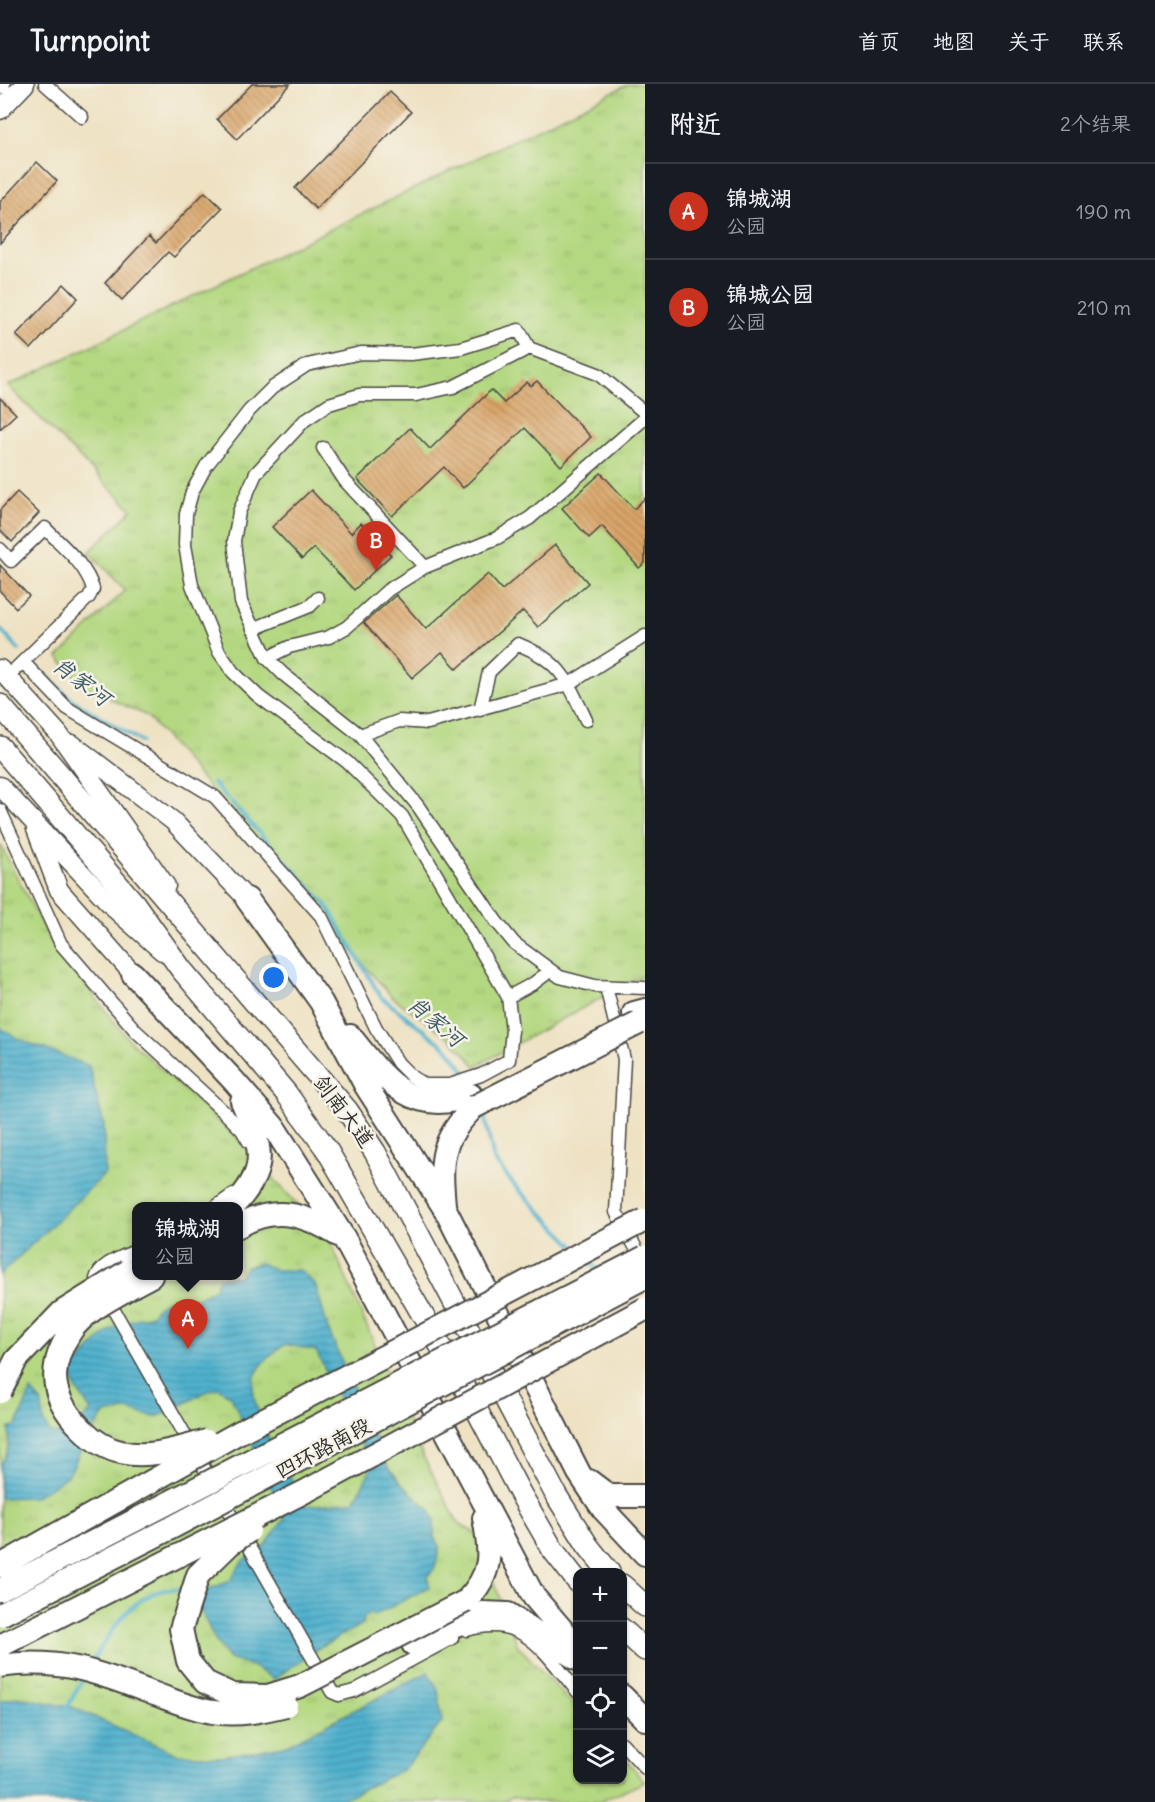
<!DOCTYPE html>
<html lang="zh">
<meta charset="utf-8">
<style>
body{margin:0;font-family:Delius,"LXGW WenKai TC",sans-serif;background:#242831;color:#f1f3f6}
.controls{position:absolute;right:18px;bottom:18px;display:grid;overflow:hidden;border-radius:12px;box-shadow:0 2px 4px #0004}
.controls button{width:54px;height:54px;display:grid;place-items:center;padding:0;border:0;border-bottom:2px solid #363941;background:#171b24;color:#f1f3f6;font:30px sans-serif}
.you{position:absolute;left:274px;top:894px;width:21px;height:21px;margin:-15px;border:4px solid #fff;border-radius:50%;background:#1a73e8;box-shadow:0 0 0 9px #1a73e833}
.badge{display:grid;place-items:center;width:39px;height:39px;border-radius:50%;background:#c8321e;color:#fff;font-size:20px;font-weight:700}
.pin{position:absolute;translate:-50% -50px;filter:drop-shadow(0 2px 3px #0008)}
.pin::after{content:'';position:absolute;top:32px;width:21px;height:18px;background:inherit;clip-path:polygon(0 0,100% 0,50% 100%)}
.popup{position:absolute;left:132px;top:1118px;width:111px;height:78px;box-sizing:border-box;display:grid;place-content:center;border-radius:12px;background:#171b24;filter:drop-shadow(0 2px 4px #0005);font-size:20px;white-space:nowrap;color:#9ea1a6}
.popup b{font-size:22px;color:#f1f3f6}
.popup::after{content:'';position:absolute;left:50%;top:100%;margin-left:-12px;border:12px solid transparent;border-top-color:#171b24}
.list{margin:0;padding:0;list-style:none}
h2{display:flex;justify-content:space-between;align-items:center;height:78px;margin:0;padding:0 24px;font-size:26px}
h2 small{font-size:20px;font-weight:400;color:#9ea1a6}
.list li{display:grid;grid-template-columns:39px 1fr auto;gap:18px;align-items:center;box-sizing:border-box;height:96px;padding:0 24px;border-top:2px solid #363941}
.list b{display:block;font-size:22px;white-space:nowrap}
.list p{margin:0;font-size:20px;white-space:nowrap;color:#9ea1a6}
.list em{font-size:20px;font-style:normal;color:#9ea1a6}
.icon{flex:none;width:33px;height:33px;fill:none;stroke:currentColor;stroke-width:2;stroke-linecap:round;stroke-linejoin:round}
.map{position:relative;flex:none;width:645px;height:1718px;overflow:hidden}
header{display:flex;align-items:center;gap:36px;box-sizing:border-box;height:84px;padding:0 30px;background:#171b24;border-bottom:2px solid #363941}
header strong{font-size:28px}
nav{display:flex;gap:33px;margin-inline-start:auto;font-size:21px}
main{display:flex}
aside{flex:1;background:#171b24}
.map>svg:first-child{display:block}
</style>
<header>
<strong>Turnpoint</strong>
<nav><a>首页</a><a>地图</a><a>关于</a><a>联系</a></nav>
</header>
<main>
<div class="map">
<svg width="645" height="1718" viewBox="0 0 645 1718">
<defs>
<pattern id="park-tufts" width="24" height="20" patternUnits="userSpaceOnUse" patternTransform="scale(1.5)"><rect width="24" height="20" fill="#b4d881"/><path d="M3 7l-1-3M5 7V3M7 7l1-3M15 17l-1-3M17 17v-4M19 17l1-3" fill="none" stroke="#9bba70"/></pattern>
<pattern id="water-rules" width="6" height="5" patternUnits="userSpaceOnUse" patternTransform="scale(1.5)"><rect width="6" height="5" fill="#4fb1ce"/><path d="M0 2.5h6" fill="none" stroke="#4290a7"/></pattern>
<pattern id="building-back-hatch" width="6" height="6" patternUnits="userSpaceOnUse" patternTransform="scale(1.5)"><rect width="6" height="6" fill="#d9a569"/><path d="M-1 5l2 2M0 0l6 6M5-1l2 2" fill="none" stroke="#b08757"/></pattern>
</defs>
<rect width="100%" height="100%" fill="#f7f3e8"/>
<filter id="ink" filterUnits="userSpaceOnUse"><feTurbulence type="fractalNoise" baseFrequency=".0167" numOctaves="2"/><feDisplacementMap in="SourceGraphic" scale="12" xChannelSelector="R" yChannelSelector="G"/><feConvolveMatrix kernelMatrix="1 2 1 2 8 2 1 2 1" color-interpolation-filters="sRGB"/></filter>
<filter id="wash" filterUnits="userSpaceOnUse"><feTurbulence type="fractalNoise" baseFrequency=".008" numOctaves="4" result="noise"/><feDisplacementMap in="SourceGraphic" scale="24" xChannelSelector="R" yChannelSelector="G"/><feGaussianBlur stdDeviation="1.35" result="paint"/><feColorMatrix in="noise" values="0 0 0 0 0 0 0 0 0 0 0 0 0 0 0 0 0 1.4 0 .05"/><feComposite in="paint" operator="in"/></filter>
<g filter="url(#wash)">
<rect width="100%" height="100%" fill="#eee2c3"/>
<path fill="url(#park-tufts)" stroke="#708256" stroke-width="1.5" fill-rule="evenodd" d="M 629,0 L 645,0 L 645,890 L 476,982 L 450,954 L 392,913 L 147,632 L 83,602 L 58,573 L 125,506 L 89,468 L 132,426 L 8,302 Z
M 0,760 L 51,858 L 129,956 L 240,1057 L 330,1157 L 423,1372 L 458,1439 L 475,1449 L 518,1562 L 577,1625 L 578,1696 L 622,1696 L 623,1672 L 645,1698 L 599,1718 L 536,1718 L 512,1713 L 501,1718 L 0,1718 ZM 137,1122 L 239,1122 L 239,1192 L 137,1192 Z"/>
<path fill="url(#water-rules)" stroke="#3d6e7c" stroke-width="1.5" fill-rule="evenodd" d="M 0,943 C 25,962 60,968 89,982 L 104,1041 L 105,1090 L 0,1191 Z
M 259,1179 L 277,1186 L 300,1186 L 316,1202 L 328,1245 L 387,1381 L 406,1404 L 429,1425 L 434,1435 L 434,1453 L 440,1462 L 435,1484 L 428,1492 L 429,1503 L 374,1532 L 369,1530 L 364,1534 L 363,1540 L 322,1562 L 274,1595 L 254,1583 L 229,1575 L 216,1558 L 202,1529 L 188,1519 L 185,1502 L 207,1506 L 230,1497 L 243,1476 L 263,1464 L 285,1434 L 231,1312 L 218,1304 L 203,1309 L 170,1328 L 155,1333 L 126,1326 L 105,1330 L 86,1355 L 70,1389 L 59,1398 L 34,1413 L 0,1414 L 0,1381 C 8,1371 12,1357 8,1345 L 16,1342 L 31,1307 L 42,1319 L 43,1337 L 50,1349 L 67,1351 L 91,1327 L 75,1303 L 71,1288 C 102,1254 103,1241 152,1231 C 162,1210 175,1219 193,1215 C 200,1213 208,1208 215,1204 L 219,1194 L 241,1192 L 246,1183 ZM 285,1260 L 316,1267 L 372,1383 L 354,1417 L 307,1422 C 289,1388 255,1341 253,1303 C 253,1284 272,1270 285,1260 Z
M 428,1588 L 438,1606 L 442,1638 L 404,1685 L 337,1718 L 0,1718 L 0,1617 L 17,1613 L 72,1623 L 177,1670 L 221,1672 L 285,1662 Z"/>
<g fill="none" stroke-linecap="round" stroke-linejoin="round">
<path stroke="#4fb1ce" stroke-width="4" d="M 0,545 L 19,566
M 35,582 L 72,616 L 142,658
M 213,699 L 327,822 L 381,913 L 448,965 L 468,991
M 483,1026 L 494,1076 L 515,1102 L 577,1165
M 586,1174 L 600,1188
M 91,1581 C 110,1546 140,1497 185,1506
M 66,1625 L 83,1595"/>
</g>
<g id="blocks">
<path fill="url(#building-back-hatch)" d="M 252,0 L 290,0 L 237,55 L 217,35 Z
M 390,8 L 411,28 L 316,125 L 295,104 Z
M 37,78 L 57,97 L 0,159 L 0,118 Z
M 205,108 L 222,124 L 174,173 L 168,168 L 122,216 L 105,199 L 149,152 L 156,159 Z
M 64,200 L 78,214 L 31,265 L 16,251 Z
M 537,297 L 591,353 L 561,382 L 525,344 L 463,404 L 444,383 L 392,432 L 357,395 L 410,344 L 430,365 L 491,306 L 504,319 L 527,298 L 531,302 Z
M 0,314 L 16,330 L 0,345 Z
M 601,389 L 634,425 L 645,414 L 645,479 L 639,484 L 602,442 L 589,454 L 562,424 Z
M 311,406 L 351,449 L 361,439 L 391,471 L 354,506 L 314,464 L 302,475 L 272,443 Z
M 17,408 L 39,429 L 12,458 L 0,446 L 0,426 Z
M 555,461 L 588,499 L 538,543 L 523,527 L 457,585 L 442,568 L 412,594 L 364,539 L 396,511 L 426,545 L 488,490 L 502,506 Z
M 0,481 L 29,512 L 16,524 L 0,507 Z"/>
</g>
</g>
<g filter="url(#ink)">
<use href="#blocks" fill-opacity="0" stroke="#484642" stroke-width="1.5"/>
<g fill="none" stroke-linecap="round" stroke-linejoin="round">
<g stroke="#484642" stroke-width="15">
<path id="minor" d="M 45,0 L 82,33
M 529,264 L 453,303 L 416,311 L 359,311 L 329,320 L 305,336 L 256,389 L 239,428 L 234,457 L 241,518 L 267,574 L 283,590 L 360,651 L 418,722 L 496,837 L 514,859 L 560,893 L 595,902 L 645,904
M 323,364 L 345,397 L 425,483
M 0,465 L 11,477 L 45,444 C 62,462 86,480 93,505 L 89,513 L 7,593
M 253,545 L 310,522 L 318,514
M 267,574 L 289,563 L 329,553 L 347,543 L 388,506 L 425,483 L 497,454 L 530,434 L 645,334
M 23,578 L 67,624 L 215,713 L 321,832 L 376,944 L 398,979 L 412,993 L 425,1001 L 450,1001 L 481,991 L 509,976 L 512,946 L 508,913 L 402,732 L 347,678 L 258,612 L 233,588 L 219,568 L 192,501 L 185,461 L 186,430 L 192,408 L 206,382 L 249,327 L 272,304 L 307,281 L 361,269 L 411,270 L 461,264 L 519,246 L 529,264 L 598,290 L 645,329
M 480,626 L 489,588 L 518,560 C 562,578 567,596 586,636
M 360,651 L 399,637 L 428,639 L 569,600 L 645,552
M 0,726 L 61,860 L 136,947 L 224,1028 L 242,1046 L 249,1058
M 606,903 L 624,975 L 616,1128 L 643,1177
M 508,913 L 534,899 L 550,887
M 217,1122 L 234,1110
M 137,1166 C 123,1173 100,1179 96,1195 L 332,1608 L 339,1611 L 354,1607 L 452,1554
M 467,1546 C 525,1529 544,1569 578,1608
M 622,1659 L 645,1684"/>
</g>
<g stroke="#484642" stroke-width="21">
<path id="secondary" d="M 0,1 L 1,0
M 0,26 L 25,0
M 0,585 L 58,649 L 166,802
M 72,660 L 173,737 L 247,815
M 0,702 L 117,827 L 162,867
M 36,745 L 59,806 L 133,890"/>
</g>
<g stroke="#484642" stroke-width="24">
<path id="trunk" d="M 0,621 L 347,1026 L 375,1068 L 556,1411 L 588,1462 L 609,1488
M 0,663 L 134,819 L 181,885 L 286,1009 L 327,1066 L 469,1311 L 520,1409 L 553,1466 L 578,1498
M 622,1501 L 645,1522
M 622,1545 L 645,1566"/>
</g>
<g stroke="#484642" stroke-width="26">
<path id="motorway" d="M 247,815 L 321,918 L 366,1002 L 445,1125 L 579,1389 L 603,1425 L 645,1470
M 133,890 L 233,996 L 273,1042 L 344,1154 L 534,1513 L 578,1564
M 634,929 L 645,926
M 350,952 C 383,993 411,1035 471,1011
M 444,1121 C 440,1076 440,1056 474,1023
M 233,1122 C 271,1084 261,1061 242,1017
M 239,1142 C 275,1121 305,1130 338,1151
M 134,1201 L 151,1192
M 589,1397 L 609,1412 L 645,1412
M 466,1517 C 493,1489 491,1470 484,1434
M 413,1560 L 483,1529 L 508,1530 L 577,1575
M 622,1612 L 645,1635"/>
</g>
<use href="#minor" stroke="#fff" stroke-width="12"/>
<use href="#secondary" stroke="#fff" stroke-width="18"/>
<use href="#trunk" stroke="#fff" stroke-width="21"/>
<use href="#motorway" stroke="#fff" stroke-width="22"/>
<g stroke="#484642" stroke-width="26" stroke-linecap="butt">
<path id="motorway-bridge" d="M 474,1023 L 639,939
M 134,1201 C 113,1214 86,1226 71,1247 C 46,1284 51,1315 82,1345 C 93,1356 106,1365 121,1368 C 150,1375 180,1364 207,1357
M 0,1308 L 16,1276 L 62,1228 L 128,1187
M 249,1447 L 230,1460 L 198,1491 L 181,1545 L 188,1577 L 205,1598 L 232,1611 L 268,1612 L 300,1602 L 466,1517
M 0,1482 L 238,1349 L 645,1136
M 0,1506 L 645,1173
M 0,1531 L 167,1446 L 645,1193
M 0,1562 L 308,1406 L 645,1225
M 0,1582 C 58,1573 98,1588 152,1609 C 172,1616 192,1625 213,1628 C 239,1632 262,1627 286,1621"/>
</g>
<use href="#motorway-bridge" stroke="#fff" stroke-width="22"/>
</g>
</g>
<g text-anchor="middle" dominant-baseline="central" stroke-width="5" stroke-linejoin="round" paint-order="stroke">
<g font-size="21" fill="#2b2b2b" stroke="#f7f3e8">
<text transform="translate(344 1027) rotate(53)">剑南大道</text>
<text transform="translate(323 1364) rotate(-28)">四环路南段</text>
</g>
<g font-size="22" font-style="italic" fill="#385a64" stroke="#f7f3e8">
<text transform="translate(82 597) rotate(37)">肖家河</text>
<text transform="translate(436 937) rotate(40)">肖家河</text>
</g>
</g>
</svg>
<div class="controls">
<button>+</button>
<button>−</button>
<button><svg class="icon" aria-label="locate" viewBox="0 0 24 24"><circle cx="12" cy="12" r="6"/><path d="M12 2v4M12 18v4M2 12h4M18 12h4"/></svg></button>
<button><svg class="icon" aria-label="layers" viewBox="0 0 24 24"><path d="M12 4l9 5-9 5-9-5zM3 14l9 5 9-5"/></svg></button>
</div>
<div class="you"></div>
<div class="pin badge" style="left:188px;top:1265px">A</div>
<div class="popup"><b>锦城湖</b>公园</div>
<div class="pin badge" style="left:376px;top:487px">B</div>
</div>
<aside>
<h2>附近<small>2个结果</small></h2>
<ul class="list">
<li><span class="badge">A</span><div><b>锦城湖</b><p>公园</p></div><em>190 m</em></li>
<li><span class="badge">B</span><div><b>锦城公园</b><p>公园</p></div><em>210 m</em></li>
</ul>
</aside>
</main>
